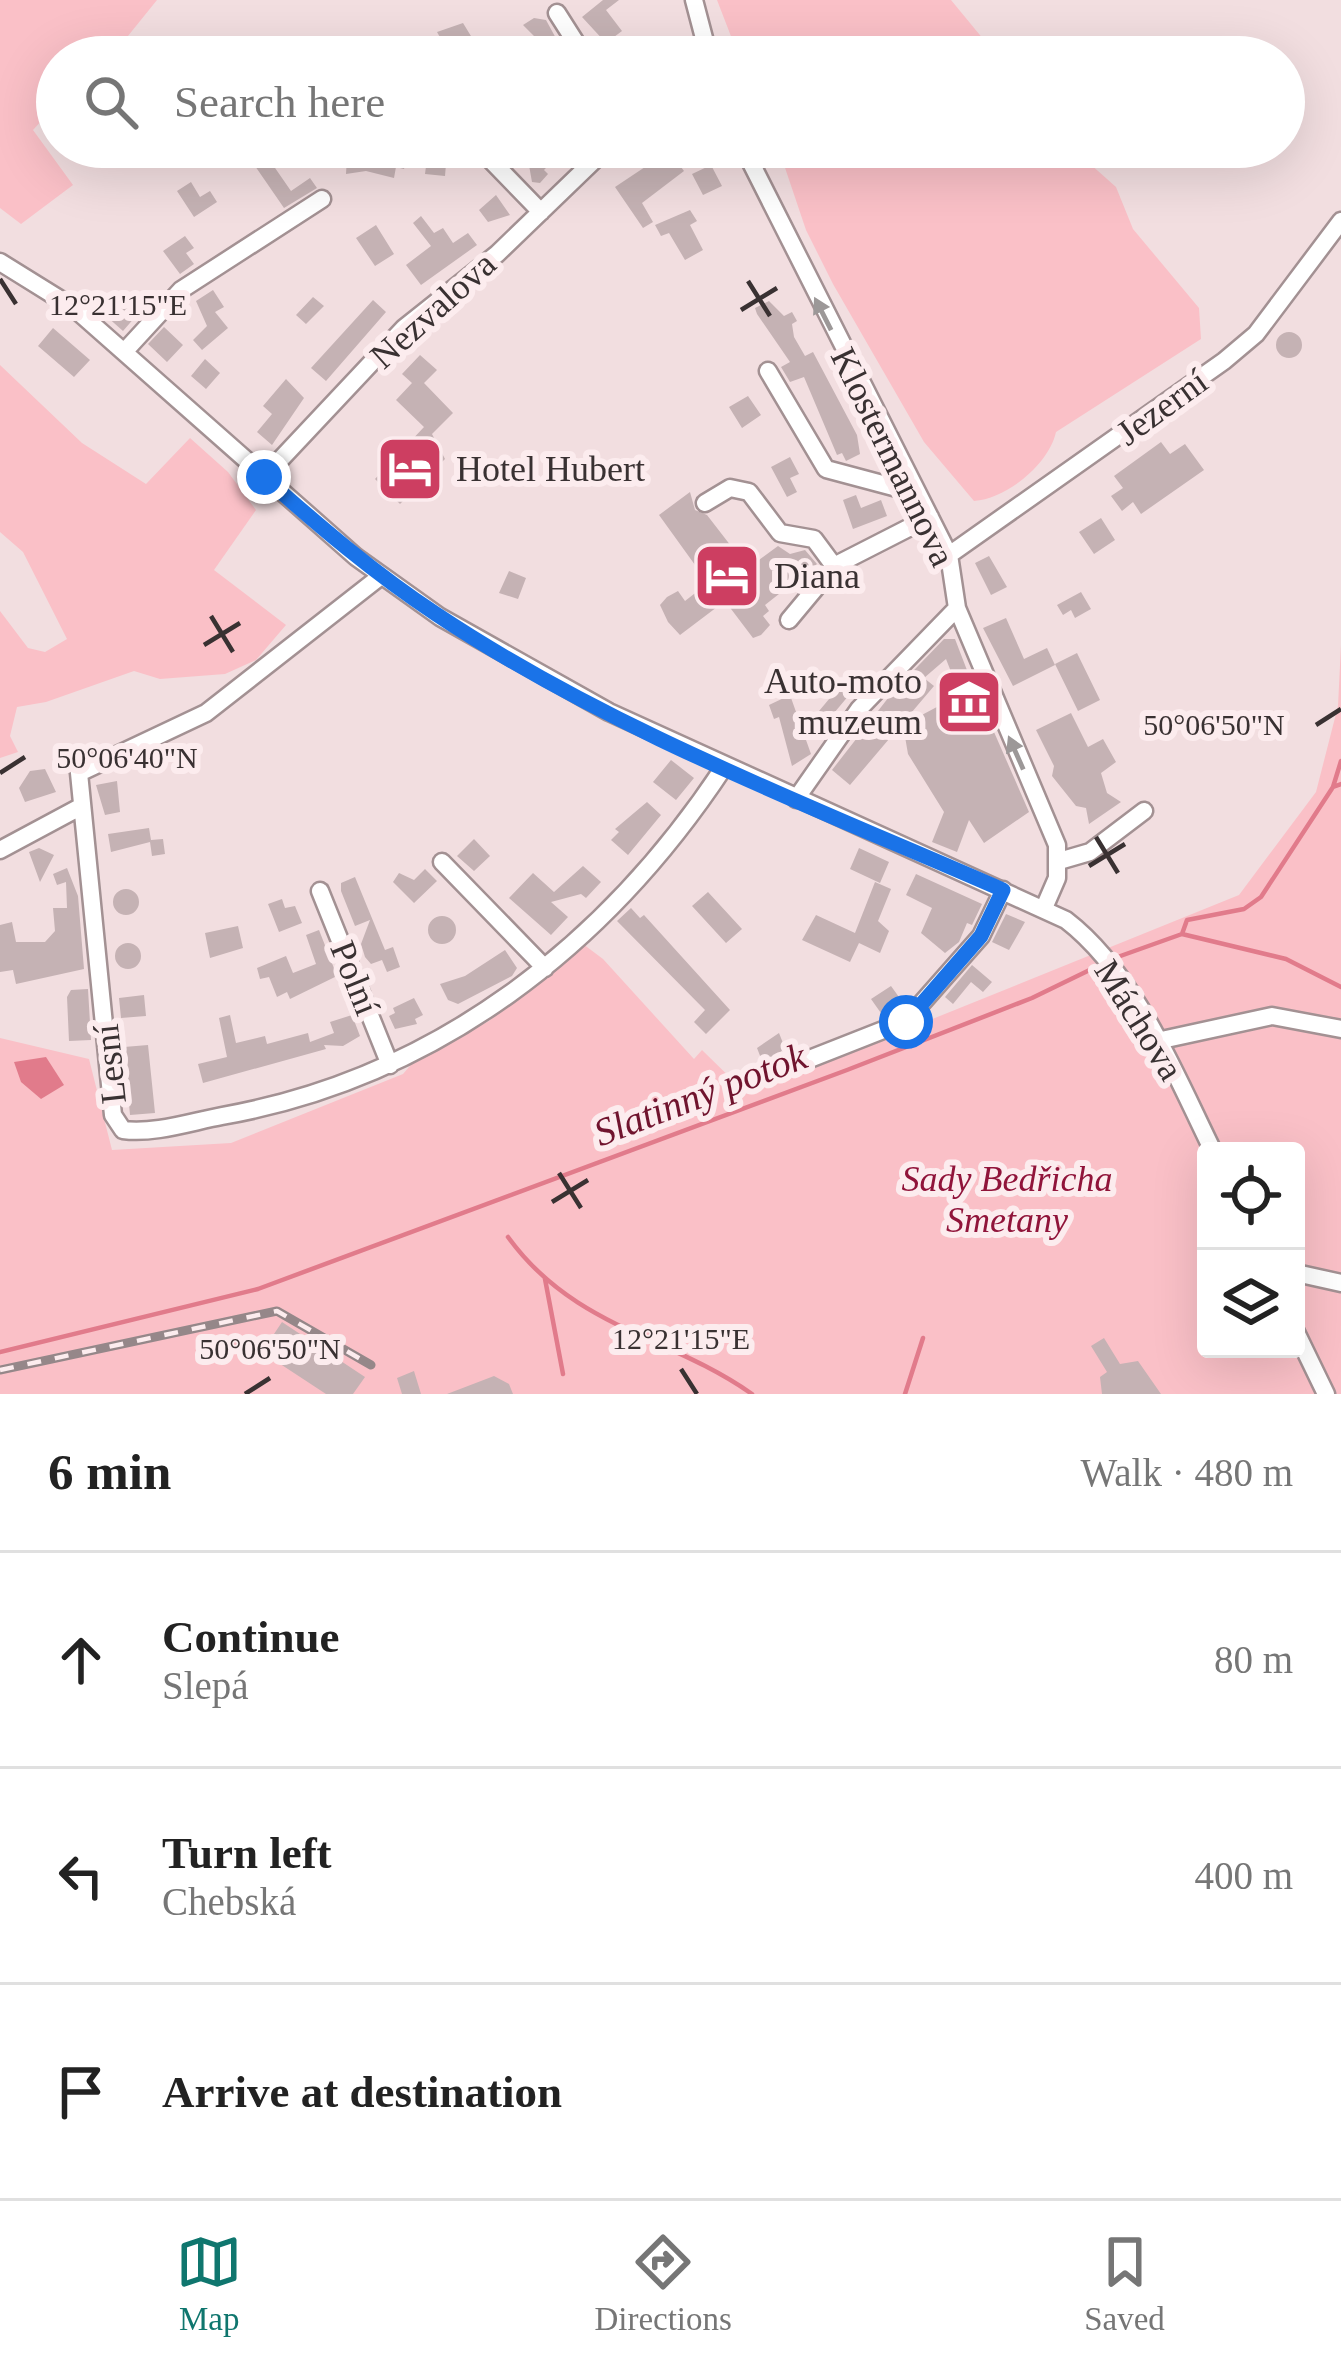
<!DOCTYPE html>
<meta charset="utf-8">
<style>
body{margin:0;font-family:Georgia,serif;background:#f2f2f2;color:#222}
.controls{position:absolute;right:36px;bottom:36px;display:grid;overflow:hidden;border-radius:12px;box-shadow:0 12px 48px #0002}
.controls button{width:108px;height:108px;display:grid;place-items:center;padding:0;border:0;border-bottom:3px solid #e0e0e0;background:#fff;color:#222;font:60px sans-serif}
.stop{position:absolute;width:36px;height:36px;margin:-27px;border:9px solid #1a73e8;border-radius:50%;background:#fff}
.stop.end{background:#1a73e8;border-color:#fff;box-shadow:0 3px 12px #0008}
.list{margin:0;padding:0;list-style:none}
h2{display:flex;justify-content:space-between;align-items:center;height:156px;margin:0;padding:0 48px;font-size:51px}
h2 small{font-size:39px;font-weight:400;color:#767676}
.list li{display:grid;grid-template-columns:78px 1fr auto;gap:36px;align-items:center;box-sizing:border-box;height:216px;padding:0 48px;border-top:3px solid #e0e0e0}
.list b{display:block;font-size:45px;white-space:nowrap}
.list p{margin:0;font-size:39px;white-space:nowrap;color:#767676}
.list em{font-size:39px;font-style:normal;color:#767676}
.icon{flex:none;width:66px;height:66px;fill:none;stroke:currentColor;stroke-width:2;stroke-linecap:round;stroke-linejoin:round}
.map{position:relative;flex:none;width:1341px;height:1394px;overflow:hidden}
.search{position:absolute;background:#fff;box-shadow:0 12px 48px #0002;left:36px;right:36px;top:36px;height:132px;display:flex;align-items:center;gap:30px;box-sizing:border-box;padding:0 42px;border-radius:66px;color:#767676;font-size:45px}
.sheet{height:804px;background:#fff}
nav{display:flex;justify-content:space-around;align-items:center;box-sizing:border-box;height:168px;border-top:3px solid #e0e0e0;background:#fff;font-size:33px;color:#767676}
nav a{display:grid;justify-items:center;gap:6px}
nav .on{color:#0f766e}
.map>svg:first-child{display:block}
</style>
<div class="map">
<svg width="1341" height="1394" viewBox="0 0 1341 1394">
<rect width="100%" height="100%" fill="#f2dee0"/>
<path fill="#fac0c7" fill-rule="evenodd" d="M 0,0 L 157,0 L 111,57 L 57,57 L 57,104 L 33,130 L 73,185 L 21,224 L 0,208 Z
M 717,0 L 951,0 L 998,57 L 739,57 Z
M 778,147 L 1071,147 L 1116,187 L 1133,229 L 1199,308 L 1201,339 L 1056,432 C 1049,464 1008,498 974,501 L 924,442 L 833,284 L 806,230 Z
M 0,365 L 82,443 L 146,484 L 190,438 L 228,472 L 256,510 L 214,570 L 286,625 L 256,660 L 225,674 L 160,679 L 134,671 L 46,702 L 17,707 L 10,736 L 18,752 L 0,758 L 0,611 L 28,648 L 45,652 L 67,639 L 23,552 L 0,532 Z
M 1341,645 L 1341,1394 L 0,1394 L 0,1038 L 89,1059 L 112,1150 L 231,1143 L 403,1074 L 415,1060 L 489,1021 L 583,944 L 603,959 L 694,1059 L 702,1050 L 747,1094 L 1239,895 L 1316,792 L 1338,706 ZM 1206,1151 L 1296,1151 L 1296,1349 L 1206,1349 Z"/>
<path fill="#e17b8b" d="M 46,1057 L 64,1085 L 41,1099 L 21,1082 L 14,1062 Z"/>
<g fill="none" stroke-linecap="round" stroke-linejoin="round">
<path stroke="#e17b8b" stroke-width="4.5" d="M 1333,787 L 1341,761
M 1182,934 L 1187,920 L 1244,909 L 1261,897 L 1333,787 L 1341,784
M 1112,959 L 1182,934 L 1286,959 L 1341,987
M 508,1237 C 574,1328 668,1335 752,1394
M 545,1279 L 563,1374
M 0,1352 L 258,1289 L 847,1070 L 1032,998 L 1102,964
M 905,1394 L 923,1338"/>
</g>
<path fill="#c5b2b4" d="M 603,0 L 619,0 L 606,10 L 622,31 L 606,43 L 582,17 Z
M 534,18 L 546,20 L 564,53 L 543,57 L 537,39 L 523,25 Z
M 463,23 L 474,41 L 456,51 L 452,44 L 446,48 L 437,32 Z
M 242,147 L 261,147 L 265,153 L 275,147 L 283,158 L 273,165 L 291,191 L 310,178 L 317,188 L 284,208 Z
M 388,147 L 409,152 L 404,169 L 396,167 L 394,178 L 366,171 L 346,174 L 347,156 L 385,164 Z
M 533,147 L 566,147 L 544,170 L 548,174 L 540,183 L 532,182 L 527,154 Z
M 428,151 L 435,160 L 447,152 L 445,176 L 425,174 Z
M 669,151 L 684,171 L 642,203 L 653,222 L 643,228 L 615,187 Z
M 711,165 L 722,186 L 703,195 L 692,174 Z
M 191,182 L 200,197 L 210,191 L 217,202 L 194,217 L 177,191 Z
M 496,195 L 510,215 L 488,222 L 479,210 Z
M 690,210 L 697,221 L 690,225 L 703,250 L 685,260 L 669,233 L 661,236 L 655,225 Z
M 421,216 L 434,233 L 443,228 L 453,243 L 468,233 L 477,245 L 421,285 L 406,265 L 431,246 L 413,223 Z
M 376,225 L 394,254 L 375,266 L 356,238 Z
M 185,236 L 194,248 L 186,253 L 194,264 L 180,274 L 163,251 Z
M 213,290 L 224,307 L 215,312 L 228,328 L 202,350 L 193,340 L 207,326 L 196,301 Z
M 313,297 L 324,306 L 306,324 L 296,315 Z
M 118,300 L 136,316 L 123,331 L 105,315 Z
M 373,300 L 386,312 L 326,381 L 311,368 Z
M 769,301 L 784,316 L 792,312 L 797,321 L 792,324 L 794,337 L 805,356 L 813,352 L 857,435 L 860,454 L 846,461 L 842,453 L 837,455 L 804,377 L 790,382 L 781,367 L 790,362 L 757,314 L 755,308 Z
M 164,327 L 183,345 L 167,362 L 148,344 Z
M 53,328 L 90,360 L 74,377 L 38,346 Z
M1276 345a13 13 0 1 1 26 0a13 13 0 1 1-26 0Z
M 420,355 L 437,370 L 424,383 L 453,413 L 432,434 L 445,459 L 400,504 L 375,479 L 424,427 L 396,400 L 412,383 L 402,374 Z
M 205,359 L 220,373 L 206,389 L 191,376 Z
M 286,379 L 304,398 L 272,445 L 257,432 L 272,414 L 263,406 Z
M 748,396 L 761,415 L 742,428 L 729,407 Z
M 1161,442 L 1170,454 L 1185,444 L 1204,470 L 1141,514 L 1133,502 L 1122,511 L 1111,496 L 1123,488 L 1114,476 Z
M 790,457 L 799,474 L 790,478 L 797,492 L 787,497 L 771,467 Z
M 690,492 L 695,510 L 707,515 L 748,568 L 778,546 L 790,554 L 805,550 L 817,564 L 765,605 L 769,611 L 763,616 L 770,625 L 761,635 L 753,638 L 725,601 L 680,635 L 668,622 L 660,605 L 667,597 L 678,591 L 685,601 L 708,583 L 659,515 Z
M 856,495 L 861,508 L 881,500 L 887,516 L 853,529 L 843,500 Z
M 1101,518 L 1115,540 L 1094,554 L 1079,532 Z
M 989,556 L 1007,587 L 991,595 L 975,563 Z
M 509,571 L 526,578 L 518,599 L 499,593 Z
M 1081,592 L 1091,609 L 1075,618 L 1071,610 L 1063,615 L 1057,605 Z
M 1006,618 L 1024,659 L 1047,648 L 1055,665 L 1013,686 L 983,628 Z
M 944,639 L 955,639 L 970,678 L 963,681 L 994,732 L 1029,812 L 984,843 L 969,820 L 957,852 L 932,842 L 944,812 L 908,754 L 903,725 L 950,700 L 968,715 L 946,659 L 924,678 L 934,686 L 850,785 L 832,770 L 892,693 Z
M 1077,653 L 1100,700 L 1078,711 L 1055,664 Z
M 850,674 L 860,682 L 824,725 L 814,717 Z
M 790,695 L 811,754 L 792,766 L 779,717 L 774,719 L 769,705 Z
M 1071,713 L 1088,747 L 1103,739 L 1116,762 L 1101,773 L 1107,793 L 1121,802 L 1089,824 L 1086,808 L 1076,806 L 1052,776 L 1054,766 L 1036,730 Z
M 671,760 L 694,778 L 676,800 L 653,782 Z
M 45,769 L 56,792 L 25,802 L 19,788 L 30,771 Z
M 117,781 L 120,812 L 105,815 L 96,785 Z
M 647,802 L 661,815 L 628,855 L 611,840 L 619,832 L 615,829 Z
M 149,828 L 151,840 L 163,839 L 165,854 L 152,856 L 150,842 L 111,852 L 108,834 Z
M 474,839 L 490,856 L 474,871 L 457,856 Z
M 39,848 L 54,855 L 40,882 L 29,852 Z
M 859,848 L 889,862 L 880,883 L 850,869 Z
M 583,866 L 601,882 L 586,898 L 581,894 L 551,902 L 568,917 L 551,935 L 509,898 L 533,873 L 554,892 Z
M 67,868 L 78,896 L 84,969 L 16,984 L 13,970 L 0,972 L 0,925 L 12,922 L 16,942 L 45,942 L 55,931 L 53,908 L 67,908 L 66,882 L 57,885 L 53,874 Z
M 425,869 L 437,881 L 414,903 L 393,882 L 399,873 L 414,880 Z
M 916,874 L 982,904 L 972,925 L 967,923 L 959,942 L 945,953 L 921,933 L 932,908 L 906,895 Z
M 355,877 L 385,950 L 393,947 L 400,967 L 387,972 L 382,960 L 371,964 L 365,957 L 361,944 L 370,920 L 355,926 L 341,891 L 341,883 Z
M 875,882 L 891,889 L 878,921 L 889,931 L 880,953 L 859,943 L 850,962 L 802,940 L 816,915 L 855,933 Z
M113 902a13 13 0 1 1 26 0a13 13 0 1 1-26 0Z
M 708,892 L 742,929 L 726,943 L 692,906 Z
M 282,899 L 285,908 L 295,906 L 302,923 L 279,932 L 268,904 Z
M 631,908 L 640,918 L 644,915 L 730,1010 L 706,1034 L 694,1022 L 705,1010 L 617,921 Z
M 1006,914 L 1025,922 L 1009,950 L 992,942 Z
M428 930a14 14 0 1 1 28 0a14 14 0 1 1-28 0Z
M 238,926 L 243,948 L 210,958 L 205,933 Z
M 319,930 L 337,976 L 290,999 L 287,992 L 277,997 L 269,977 L 260,979 L 257,968 L 286,956 L 293,973 L 316,964 L 306,935 Z
M115 956a13 13 0 1 1 26 0a13 13 0 1 1-26 0Z
M 505,950 L 517,968 L 512,976 L 458,1004 L 448,1000 L 440,984 L 465,976 Z
M 972,965 L 992,982 L 983,992 L 971,982 L 953,1004 L 945,997 Z
M 891,986 L 904,1004 L 883,1016 L 871,999 Z
M 88,989 L 91,1040 L 69,1041 L 67,997 L 71,990 Z
M 144,995 L 146,1016 L 121,1018 L 119,998 Z
M 414,998 L 423,1015 L 415,1019 L 417,1024 L 395,1029 L 389,1016 L 395,1013 L 393,1008 Z
M 230,1015 L 236,1043 L 265,1036 L 267,1044 L 308,1033 L 310,1042 L 334,1033 L 330,1022 L 352,1015 L 360,1036 L 343,1046 L 324,1045 L 326,1049 L 203,1083 L 198,1064 L 227,1057 L 219,1018 Z
M 779,1033 L 785,1048 L 764,1066 L 757,1048 Z
M 148,1045 L 155,1113 L 130,1115 L 124,1047 Z
M 282,1322 L 365,1377 L 353,1394 L 326,1394 L 262,1352 Z
M 1104,1338 L 1120,1364 L 1138,1361 L 1161,1394 L 1102,1394 L 1100,1377 L 1107,1372 L 1091,1346 Z
M 414,1371 L 421,1394 L 402,1394 L 397,1378 Z
M 494,1376 L 509,1384 L 513,1394 L 447,1394 Z"/>
<g fill="none" stroke-linecap="round" stroke-linejoin="round">
<g stroke="#a39193" stroke-width="21">
<path id="minor" d="M 694,0 L 709,57
M 557,13 L 585,57
M 478,147 L 541,212
M 743,147 L 949,555 L 957,608 L 1057,845 L 1057,878 L 1044,908
M 0,262 L 74,308 L 356,557 L 440,617 L 609,712 L 1066,920 C 1135,973 1175,1074 1213,1151
M 124,352 L 181,290 L 322,199
M 768,371 L 826,469 L 916,493
M 264,477 L 404,328 L 497,254 L 608,147
M 705,503 L 730,488 L 749,492 L 780,533 L 814,539 L 834,566 L 930,517
M 949,555 L 1224,361 L 1256,334 L 1341,221
M 381,576 L 206,713 L 79,773 L 113,1115 L 123,1130 C 155,1134 190,1122 222,1116 C 436,1078 606,946 724,767
M 789,620 L 834,566
M 796,799 L 859,709 L 957,608
M 0,850 L 82,806
M 1059,861 L 1090,852 L 1144,811
M 442,862 L 545,968
M 320,891 L 390,1065
M 1157,1041 L 1272,1016 L 1341,1029
M 774,1073 L 906,1021 L 981,936 L 1003,890
M 1296,1273 L 1341,1283
M 1296,1332 L 1326,1394"/>
</g>
<use href="#minor" stroke="#fff" stroke-width="16"/>
<g stroke="#958789" stroke-width="9">
<path id="rail" d="M 0,1370 L 277,1311 L 371,1365"/>
</g>
<use href="#rail" stroke="#fcecee" stroke-width="4.5" stroke-dasharray="14" stroke-linecap="butt"/>
</g>
<defs><path id="oneway-solid" d="M-6-.8H1V-3.2L6.5 0L1 3.2V.8H-6Z" transform="scale(3)"/></defs>
<g fill="#9c9898">
<use href="#oneway-solid" transform="translate(823 314) rotate(-117)"/>
<use href="#oneway-solid" transform="translate(1016 753) rotate(-114)"/>
</g>
<g fill="none" stroke-linecap="round" stroke-linejoin="round">
<path stroke="#1a73e8" stroke-width="15" d="M 264,477 C 319,526 374,573 436,614 C 610,730 811,806 1003,890 L 981,936 L 906,1022"/>
</g>
<path fill="none" stroke="#393132" stroke-width="4.5" d="M 0,279 L 16,304M 748,281 L 770,316M 741,310 L 777,288M 211,616 L 233,652M 204,645 L 240,623M 1316,725 L 1341,709M 0,773 L 25,757M 1096,837 L 1118,873M 1089,866 L 1125,844M 559,1173 L 581,1208M 552,1202 L 588,1180M 681,1369 L 697,1394M 245,1394 L 270,1378"/>
<defs>
<g id="hotel-square" transform="scale(3.45)"><rect x="-9" y="-9" width="18" height="18" rx="4" fill="#cd3e61" stroke="#fcecee"/><path d="M-6-4.5h1.5V1H6V5H4.5V3h-9V5H-6ZM-4 0a1.8 1.8 0 1 1 3.6 0ZM.5 0V-2.5h3Q6-2.5 6 0Z" fill="#fff"/></g>
<g id="museum-square" transform="scale(3.45)"><rect x="-9" y="-9" width="18" height="18" rx="4" fill="#cd3e61" stroke="#fcecee"/><path d="M0-6L6-3V-2H-6V-3ZM-5-1h2V3h-2ZM-1-1h2V3h-2ZM3-1h2V3H3ZM-6 4H6V6H-6Z" fill="#fff"/></g>
</defs>
<g fill-rule="evenodd">
<use href="#hotel-square" x="410" y="469"/>
<use href="#hotel-square" x="727" y="576"/>
<use href="#museum-square" x="969" y="702"/>
</g>
<g text-anchor="middle" dominant-baseline="central" stroke-width="12" stroke-linejoin="round" paint-order="stroke">
<g font-size="36" fill="#393132" stroke="#fcecee">
<text transform="translate(433 310) rotate(-42)">Nezvalova</text>
<text transform="translate(1162 407) rotate(-36)">Jezerní</text>
<text transform="translate(893 457) rotate(64)">Klostermannova</text>
<text transform="translate(355 978) rotate(68)">Polní</text>
<text transform="translate(1139 1020) rotate(58)">Máchova</text>
<text transform="translate(110 1064) rotate(-96)">Lesní</text>
</g>
<g font-size="36" fill="#393132" stroke="#fcecee" text-anchor="start">
<text x="456" y="469">Hotel Hubert</text>
<text x="774" y="576">Diana</text>
<text x="922" y="681" text-anchor="end">Auto-moto<tspan x="922" dy="41">muzeum</tspan></text>
</g>
<g font-size="36" font-style="italic" fill="#90143a" stroke="#fcecee">
<text x="1007" y="1179">Sady Bedřicha<tspan x="1007" dy="41">Smetany</tspan></text>
</g>
<g font-size="39" font-style="italic" fill="#70142e" stroke="#fcecee">
<text transform="translate(700 1094) rotate(-21)">Slatinný potok</text>
</g>
</g>
<g font-size="30" text-anchor="middle" fill="#393132" stroke="#fcecee" stroke-width="12" stroke-linejoin="round" paint-order="stroke">
<text x="118" y="315">12°21'15"E</text>
<text x="1214" y="735">50°06'50"N</text>
<text x="127" y="768">50°06'40"N</text>
<text x="681" y="1349">12°21'15"E</text>
<text x="270" y="1359">50°06'50"N</text>
</g>
</svg>
<div class="controls">
<button><svg class="icon" aria-label="locate" viewBox="0 0 24 24"><circle cx="12" cy="12" r="6"/><path d="M12 2v4M12 18v4M2 12h4M18 12h4"/></svg></button>
<button><svg class="icon" aria-label="layers" viewBox="0 0 24 24"><path d="M12 4l9 5-9 5-9-5zM3 14l9 5 9-5"/></svg></button>
</div>
<div class="stop" style="left:906px;top:1022px"></div>
<div class="stop end" style="left:264px;top:477px"></div>
<div class="search"><svg class="icon" aria-label="search" viewBox="0 0 24 24"><circle cx="10" cy="10" r="6"/><path d="M15 15l6 6"/></svg>Search here</div>
</div>
<section class="sheet">
<h2>6 min<small>Walk · 480 m</small></h2>
<ul class="list">
<li><svg class="icon" aria-label="ahead" viewBox="0 0 24 24"><path d="M12 20V5M6 11l6-6 6 6"/></svg><div><b>Continue</b><p>Slepá</p></div><em>80 m</em></li>
<li><svg class="icon" aria-label="left" viewBox="0 0 24 24"><path d="M17 20v-9H6M10 6l-5 5 5 5"/></svg><div><b>Turn left</b><p>Chebská</p></div><em>400 m</em></li>
<li><svg class="icon" aria-label="arrive" viewBox="0 0 24 24"><path d="M6 21V4h12l-3 4 3 4H6"/></svg><div><b>Arrive at destination</b></div></li>
</ul>
</section>
<nav>
<a class="on"><svg class="icon" aria-label="map" viewBox="0 0 24 24"><path d="M3 6l6-2 6 2 6-2v14l-6 2-6-2-6 2zM9 4v14M15 6v14"/></svg>Map</a>
<a><svg class="icon" aria-label="directions" viewBox="0 0 24 24"><path d="M12 3l9 9-9 9-9-9zM9 14v-3h6M13 9l2 2-2 2"/></svg>Directions</a>
<a><svg class="icon" aria-label="saved" viewBox="0 0 24 24"><path d="M7 4h10v16l-5-4-5 4z"/></svg>Saved</a>
</nav>
